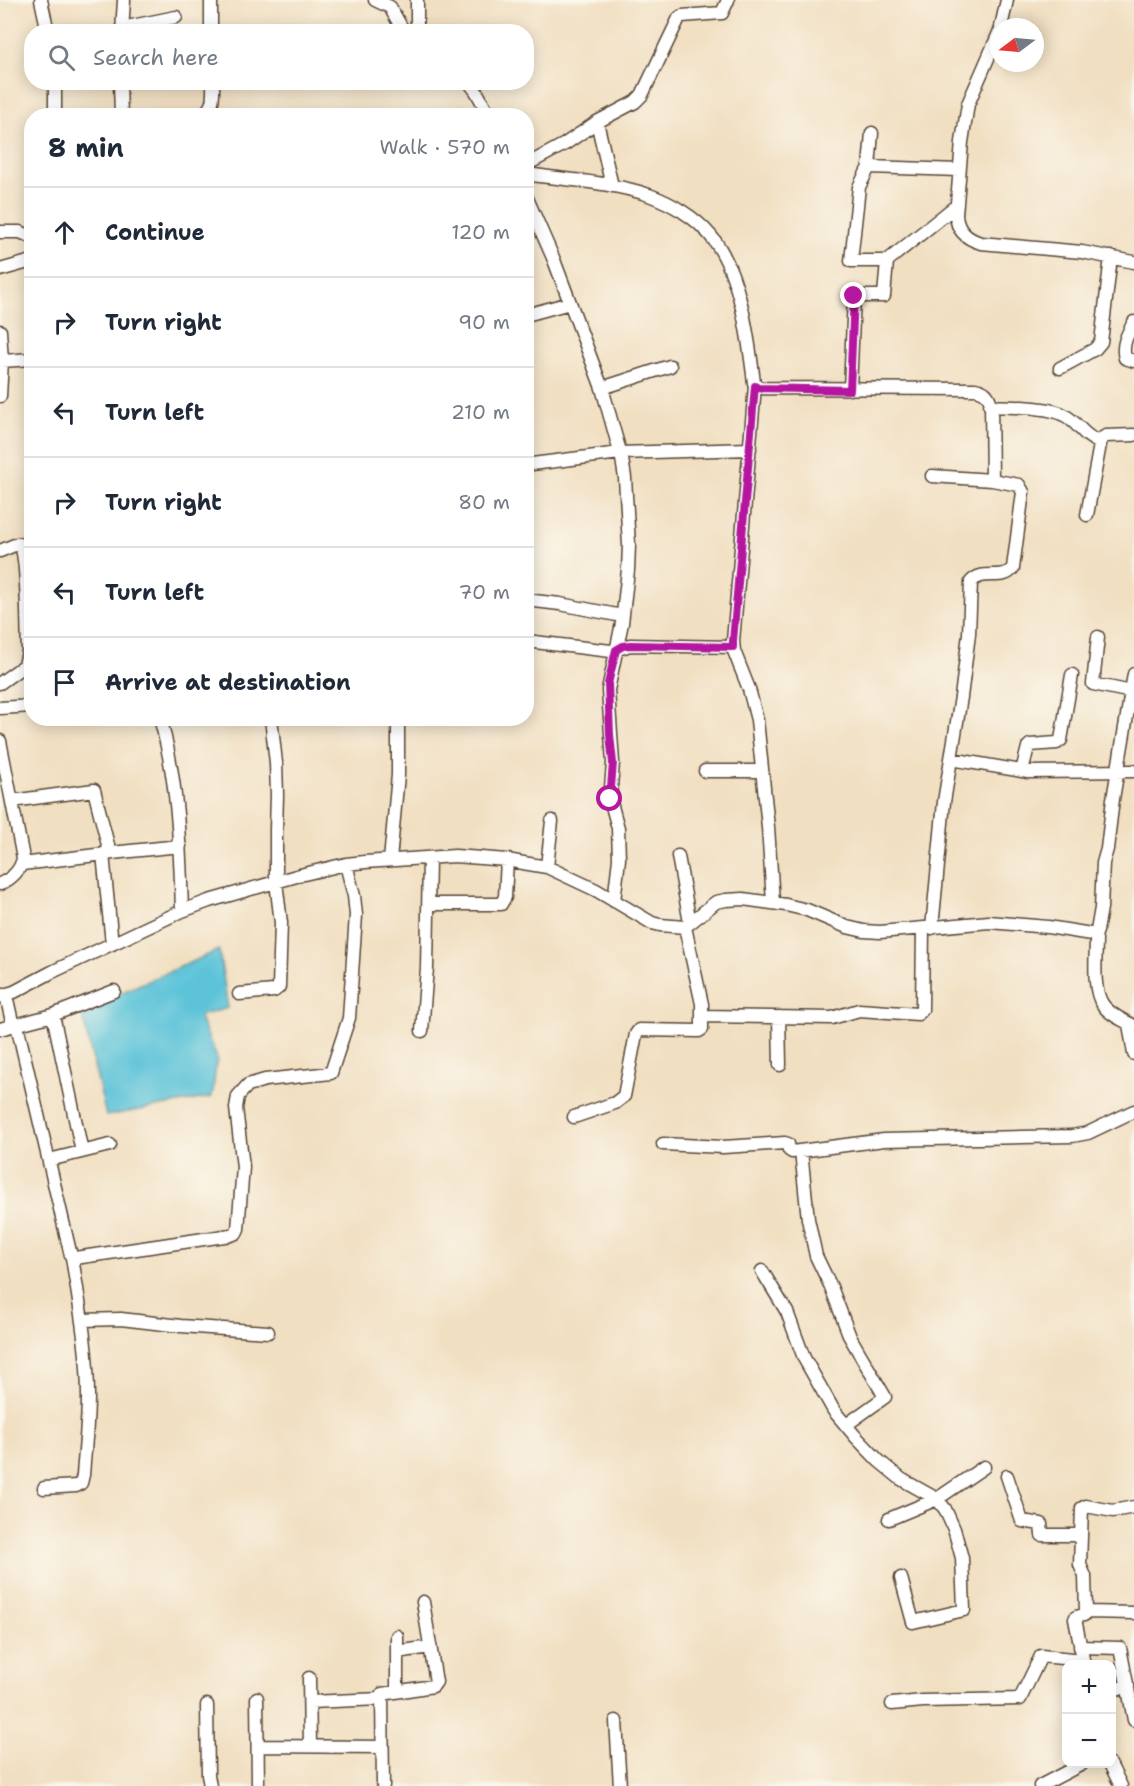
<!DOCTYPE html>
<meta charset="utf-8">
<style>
body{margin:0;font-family:"Shantell Sans",sans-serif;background:#f2f2f3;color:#1f2937}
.controls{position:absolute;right:18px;bottom:18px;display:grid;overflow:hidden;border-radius:12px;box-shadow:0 3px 15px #0003}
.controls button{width:54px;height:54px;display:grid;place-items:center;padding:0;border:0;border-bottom:2px solid #e0e1e3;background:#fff;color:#1f2937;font:30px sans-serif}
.compass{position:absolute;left:990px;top:18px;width:54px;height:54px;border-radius:50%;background:#fff;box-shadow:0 3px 15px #0003;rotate:254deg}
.stop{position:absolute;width:18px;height:18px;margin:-14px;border:4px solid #b5179e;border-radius:50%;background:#fff}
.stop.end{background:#b5179e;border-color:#fff;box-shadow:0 2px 6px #0008}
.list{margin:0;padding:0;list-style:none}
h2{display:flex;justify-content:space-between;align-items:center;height:78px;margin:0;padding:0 24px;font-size:26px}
h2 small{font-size:20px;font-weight:400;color:#747a83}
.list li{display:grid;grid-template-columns:39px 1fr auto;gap:18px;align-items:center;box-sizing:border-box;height:90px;padding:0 24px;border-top:2px solid #e0e1e3}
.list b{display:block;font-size:22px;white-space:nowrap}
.list em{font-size:20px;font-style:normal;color:#747a83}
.icon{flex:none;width:33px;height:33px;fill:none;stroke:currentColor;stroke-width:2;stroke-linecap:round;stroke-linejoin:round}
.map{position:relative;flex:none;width:1134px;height:1786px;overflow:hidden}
.search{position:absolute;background:#fff;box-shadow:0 3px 15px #0003;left:24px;top:24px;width:510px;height:66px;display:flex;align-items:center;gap:15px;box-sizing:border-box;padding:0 21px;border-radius:24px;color:#747a83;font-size:22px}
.panel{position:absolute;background:#fff;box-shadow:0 3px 15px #0003;left:24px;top:108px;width:510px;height:618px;border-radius:24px}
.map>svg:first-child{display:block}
</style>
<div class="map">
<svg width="1134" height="1786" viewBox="0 0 1134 1786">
<rect width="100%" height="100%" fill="#fbf7ec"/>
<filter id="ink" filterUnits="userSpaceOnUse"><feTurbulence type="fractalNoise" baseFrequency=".0167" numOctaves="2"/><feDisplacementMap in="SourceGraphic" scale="12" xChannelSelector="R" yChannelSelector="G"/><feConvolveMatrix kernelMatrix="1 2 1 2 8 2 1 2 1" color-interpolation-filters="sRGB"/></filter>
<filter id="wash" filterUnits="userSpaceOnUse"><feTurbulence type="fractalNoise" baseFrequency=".008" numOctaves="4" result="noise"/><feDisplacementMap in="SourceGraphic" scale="24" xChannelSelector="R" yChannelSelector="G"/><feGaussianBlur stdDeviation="1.35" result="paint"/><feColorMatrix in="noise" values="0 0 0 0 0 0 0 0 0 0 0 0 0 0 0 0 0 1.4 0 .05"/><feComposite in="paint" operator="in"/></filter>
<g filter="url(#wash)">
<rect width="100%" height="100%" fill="#f1dfc1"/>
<path fill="#5cc3d8" stroke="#4c767b" stroke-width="1.5" d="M 219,950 L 228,1008 L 199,1016 L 217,1058 L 212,1097 L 106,1116 L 81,1010 Z"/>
</g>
<g filter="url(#ink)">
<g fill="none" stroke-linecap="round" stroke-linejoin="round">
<g stroke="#564536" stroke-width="15">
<path id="minor" d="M 41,0 L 48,32
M 211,0 L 211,32
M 375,0 L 390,7 L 404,32
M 1001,27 L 1007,0
M 122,28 L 176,17
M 122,32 L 124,0
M 417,32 L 417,0
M 999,33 L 968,104 L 962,142 L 956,215 C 957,231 967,239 981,243 L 1082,252 L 1134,262
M 55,82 L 55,116
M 120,82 L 121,116
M 469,82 L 476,91 L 490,116
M 200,116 C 215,108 213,97 213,82
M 597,122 L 612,186
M 872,133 L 869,167 L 859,187 L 851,261 L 887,261
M 526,165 L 565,144 L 597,122 L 635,102 L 642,95 L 679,18 L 682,16 L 722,13 L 728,0
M 869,167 L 959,170
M 526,174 C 567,180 610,182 649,195 C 671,203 695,217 710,235 C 740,269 749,340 754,383 L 758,388 L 975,389 C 985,391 988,394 991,404 L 992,480 L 1019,485 L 1023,492 L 1013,568 C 1003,582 983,568 971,582 L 969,634 L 961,697 L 944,802 L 932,928
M 526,196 L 554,260 L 602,388 L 622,459 L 625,478 L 629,545 L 628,570 L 622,623 L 608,690 L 613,763 L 610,799 L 618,828 L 619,859 L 614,901
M 0,232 L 20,232 L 32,237
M 0,270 L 32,261
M 526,315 L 570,303
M 1134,322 C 1128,333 1121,345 1125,358 L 1134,361
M 0,331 L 2,361 L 0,396
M 2,361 L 32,359
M 1060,368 L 1095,349 L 1101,342 L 1111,257
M 755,386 L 733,641 L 734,651 L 749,689 L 757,720 L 768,827 L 773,902
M 602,388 L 670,366
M 850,389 L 854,296 L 884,296 L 887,261 L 957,205
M 990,406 C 1009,407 1049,406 1064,415 C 1079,423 1081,435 1100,443
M 526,464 L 532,464 L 620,453 L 750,449
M 932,476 L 992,480
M 1087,515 L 1101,439 L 1106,436 L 1134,435
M 0,551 L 17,544 L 20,544 C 28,557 27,632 28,652 L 25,665 L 0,683
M 526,600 L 560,604 L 622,616
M 1098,637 L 1093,684 L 1132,692
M 526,641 L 611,651 L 630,645 L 733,647
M 0,708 L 32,706
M 160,718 C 178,781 180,847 182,911
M 0,741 L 23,858 C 21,870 11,879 0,884
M 951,759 L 1028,772 L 1134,771
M 705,771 L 762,771
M 1022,771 L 1028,747 L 1030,745 L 1057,743 L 1061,740 L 1072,675
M 12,801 L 94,790 L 110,853
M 103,854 L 112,944
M 678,856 L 690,923
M 390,860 L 398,775 L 398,718
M 22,864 L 121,852 L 180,846
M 547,867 L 552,821
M 429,904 L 501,904 L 505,897 L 507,860
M 1095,936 L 1097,931 L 1101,908 L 1103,863 L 1107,849 L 1113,799 L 1134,674
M 239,994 L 274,991 L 279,987 L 281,923 L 276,882 L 276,830 L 277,795 L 276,763 L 271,718
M 6,995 L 13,1026
M 0,996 L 14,992 L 52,972 L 182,911 L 209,901 L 300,875 L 346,864 L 365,862 L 455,856 L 507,860 L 529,864 L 547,867 L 596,890 L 652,923 L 660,925 L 685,927 L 716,902 L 726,900 L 743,899 L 786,905 L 807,910 L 847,927 L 864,931 L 880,932 L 989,922 L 1048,927 L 1091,934 L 1095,936 L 1096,939 C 1096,957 1092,990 1103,1005 C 1109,1014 1124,1021 1134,1026
M 53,1015 L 82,1152
M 703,1016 L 832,1018 L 859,1010 L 918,1014 L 922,1010 L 923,928
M 779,1017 L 780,1065
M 1129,1024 L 1134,1054
M 17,1025 L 71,1256 L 75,1258 L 231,1235 L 236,1233 L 238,1229 L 243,1167 L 236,1108 L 238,1096 L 248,1085 L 265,1080 L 331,1073 L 349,1018 L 356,915 L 354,896 L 346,864
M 0,1029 L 53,1015 L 114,991
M 422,1031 L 427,968 L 429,859
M 574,1117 L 615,1103 L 624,1096 L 636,1034 L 639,1030 L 699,1031 L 702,1029 L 702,1004 L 685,927
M 663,1144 L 723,1147 L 785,1143 L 788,1144 L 789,1150 L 792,1152 L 884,1140 L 1072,1136 L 1088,1133 L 1134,1111
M 801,1151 L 808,1219 L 816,1256 L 831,1287 L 850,1337 L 885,1397 L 846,1425
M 49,1160 L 110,1145
M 762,1271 L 787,1312 L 804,1358 L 834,1411 L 855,1436 L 879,1461 L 901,1479 L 937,1499 L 945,1509 L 954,1529 L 962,1558 L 964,1610 L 913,1622 L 901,1578
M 82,1320 L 121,1319 L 181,1326 L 268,1332
M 1007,1476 L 1022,1521 L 1041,1524 L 1042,1535 L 1080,1535
M 44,1488 L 76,1486 L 81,1483 L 83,1475 C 85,1449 88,1422 88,1396 C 88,1349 79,1303 72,1257
M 889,1519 L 937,1499 L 984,1467
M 1086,1612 L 1134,1613
M 397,1636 L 397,1691
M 1080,1647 L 1120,1648 L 1134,1720
M 397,1652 L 430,1647
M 1084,1664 L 1075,1619 L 1076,1617 L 1084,1615 L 1086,1612 L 1085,1576 L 1080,1565 L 1082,1508 L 1086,1506 L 1113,1511 L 1134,1507
M 309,1678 L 310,1746
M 1112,1690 L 1128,1686
M 257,1698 L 258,1786
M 310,1702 L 381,1699
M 892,1704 L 923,1701 L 1020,1699 L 1041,1656 L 1083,1660
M 207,1705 L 208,1775 L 210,1786
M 616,1721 L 620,1786
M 258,1746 L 382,1747
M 1110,1764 L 1121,1786
M 383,1786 L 382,1694 L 433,1686 L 436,1682 L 423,1602
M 1040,1786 L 1082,1764"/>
</g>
<use href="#minor" stroke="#fff" stroke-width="12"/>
</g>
</g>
<g fill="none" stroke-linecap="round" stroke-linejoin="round" filter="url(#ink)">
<path stroke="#b5179e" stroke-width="8" d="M 610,799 L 613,763 L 610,735 L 608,684 L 616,650 L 623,646 L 630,645 L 733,647 L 733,641 L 755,386 L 758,388 L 850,390 L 854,296"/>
</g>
</svg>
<div class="controls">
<button>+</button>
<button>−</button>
</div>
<svg class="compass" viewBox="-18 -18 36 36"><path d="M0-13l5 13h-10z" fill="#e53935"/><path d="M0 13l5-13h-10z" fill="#747a83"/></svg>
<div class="stop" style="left:610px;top:799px"></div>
<div class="stop end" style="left:854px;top:296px"></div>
<div class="search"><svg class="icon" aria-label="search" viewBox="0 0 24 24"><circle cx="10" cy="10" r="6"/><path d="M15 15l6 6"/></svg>Search here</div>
<section class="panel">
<h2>8 min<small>Walk · 570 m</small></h2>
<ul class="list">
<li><svg class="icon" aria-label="ahead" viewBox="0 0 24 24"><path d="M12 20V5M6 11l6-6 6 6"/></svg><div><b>Continue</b></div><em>120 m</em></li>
<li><svg class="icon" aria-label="right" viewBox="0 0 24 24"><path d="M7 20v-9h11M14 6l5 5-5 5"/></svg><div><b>Turn right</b></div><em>90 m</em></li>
<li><svg class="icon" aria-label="left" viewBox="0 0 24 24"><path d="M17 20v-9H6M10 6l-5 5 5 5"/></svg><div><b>Turn left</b></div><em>210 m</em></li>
<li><svg class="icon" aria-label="right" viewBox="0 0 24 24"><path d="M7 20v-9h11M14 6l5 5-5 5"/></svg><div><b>Turn right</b></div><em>80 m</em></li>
<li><svg class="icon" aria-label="left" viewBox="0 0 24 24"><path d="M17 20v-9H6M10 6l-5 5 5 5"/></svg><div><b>Turn left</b></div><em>70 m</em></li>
<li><svg class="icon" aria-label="arrive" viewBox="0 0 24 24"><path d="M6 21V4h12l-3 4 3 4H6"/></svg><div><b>Arrive at destination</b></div></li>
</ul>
</section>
</div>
